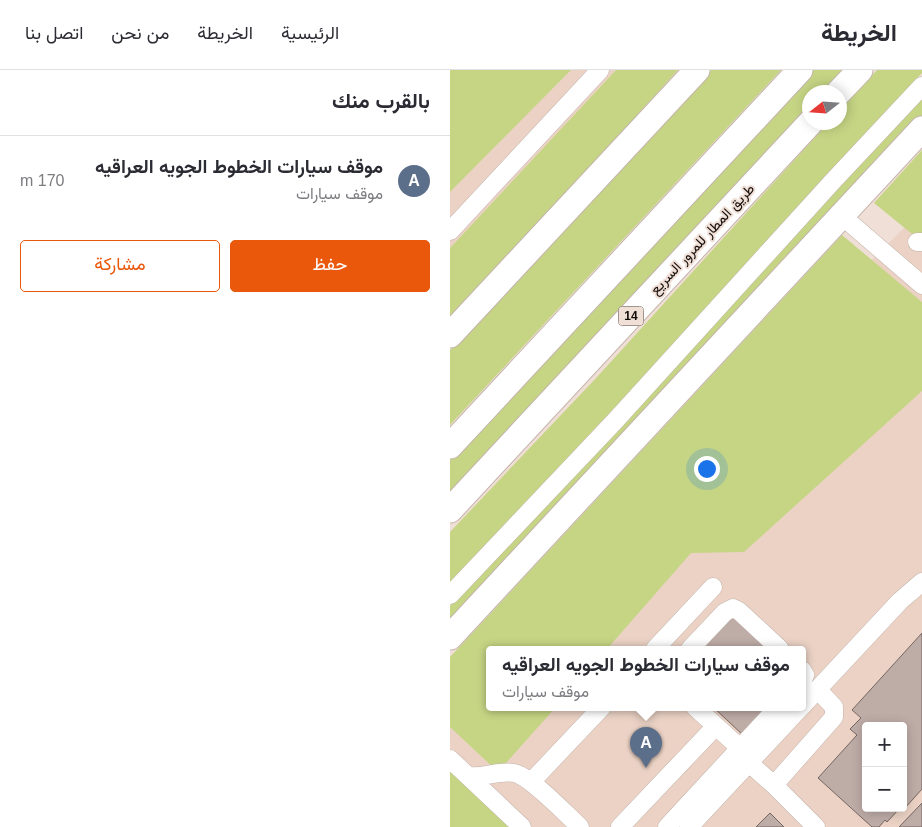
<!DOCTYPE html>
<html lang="ar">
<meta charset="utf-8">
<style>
body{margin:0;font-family:Helvetica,Vazirmatn,sans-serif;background:#f2f2f3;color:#2b2b33;direction:rtl}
.controls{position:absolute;right:15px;bottom:15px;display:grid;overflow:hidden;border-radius:5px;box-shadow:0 2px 12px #0003}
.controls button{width:45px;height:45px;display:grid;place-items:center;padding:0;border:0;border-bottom:1px solid #e1e1e2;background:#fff;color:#2b2b33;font:25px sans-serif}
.compass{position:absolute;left:352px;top:15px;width:45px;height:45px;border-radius:50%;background:#fff;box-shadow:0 2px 12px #0003;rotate:253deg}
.you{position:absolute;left:256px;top:398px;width:18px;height:18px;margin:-12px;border:4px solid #fff;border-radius:50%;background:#1a73e8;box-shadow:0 0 0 8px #1a73e833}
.badge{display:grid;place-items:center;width:32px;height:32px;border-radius:50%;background:#ea580c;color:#fff;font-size:16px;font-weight:700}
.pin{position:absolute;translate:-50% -41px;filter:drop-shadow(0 1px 2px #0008)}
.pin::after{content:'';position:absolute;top:26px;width:18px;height:15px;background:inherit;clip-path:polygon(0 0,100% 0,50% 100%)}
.popup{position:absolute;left:36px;top:576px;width:320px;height:65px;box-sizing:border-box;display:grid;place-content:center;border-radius:5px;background:#fff;filter:drop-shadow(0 1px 4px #0005);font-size:16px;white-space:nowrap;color:#7c7c81}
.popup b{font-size:19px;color:#2b2b33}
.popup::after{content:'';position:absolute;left:50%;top:100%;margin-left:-10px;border:10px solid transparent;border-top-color:#fff}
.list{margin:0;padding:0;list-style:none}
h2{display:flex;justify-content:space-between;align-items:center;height:65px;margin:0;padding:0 20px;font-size:21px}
h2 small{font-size:16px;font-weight:400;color:#7c7c81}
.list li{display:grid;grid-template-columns:32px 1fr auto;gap:15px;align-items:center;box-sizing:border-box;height:90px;padding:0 20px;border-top:1px solid #e1e1e2}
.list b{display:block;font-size:19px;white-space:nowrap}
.list p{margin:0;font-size:16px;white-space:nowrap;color:#7c7c81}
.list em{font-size:16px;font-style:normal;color:#7c7c81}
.actions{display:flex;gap:10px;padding:15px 20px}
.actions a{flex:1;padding:11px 0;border:1px solid #ea580c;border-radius:5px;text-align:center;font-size:18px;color:#ea580c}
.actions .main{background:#ea580c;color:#fff}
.map{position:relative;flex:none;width:472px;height:757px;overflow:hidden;direction:ltr}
header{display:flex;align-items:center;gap:30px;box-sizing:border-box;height:70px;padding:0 25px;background:#fff;border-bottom:1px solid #e1e1e2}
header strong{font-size:24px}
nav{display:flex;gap:28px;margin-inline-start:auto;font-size:18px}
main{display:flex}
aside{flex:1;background:#fff}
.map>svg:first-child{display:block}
</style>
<header>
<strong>الخريطة</strong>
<nav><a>الرئيسية</a><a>الخريطة</a><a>من نحن</a><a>اتصل بنا</a></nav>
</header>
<main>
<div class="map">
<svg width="472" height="757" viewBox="0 0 472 757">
<rect width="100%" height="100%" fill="#f0dfd6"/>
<path fill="#ebd2c5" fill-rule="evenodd" d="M 0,0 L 166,0 L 0,178 Z
M 472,140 L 472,757 L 0,757 L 0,649 L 40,637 L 352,637 L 352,579 L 64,579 L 390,220 L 432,180 ZM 416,656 L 453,656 L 453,738 L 416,738 Z"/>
<path fill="#c6d584" d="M 0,0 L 121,0 L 0,122 Z
M 166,0 L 228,0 L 143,94 L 0,246 L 0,178 Z
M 261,0 L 331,0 L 0,355 L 0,280 Z
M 363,0 L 399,0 L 377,22 L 360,22 L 359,41 L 0,423 L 0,389 Z
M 427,0 L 472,0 L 472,3 L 422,56 L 179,322 L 0,514 L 0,462 L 147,307 L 378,53 L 390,52 L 390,40 Z
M 472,26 L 472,46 L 0,551 L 0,536 Z
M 472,80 L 472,172 L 424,133 Z
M 392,165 L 472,232 L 472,321 L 294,482 L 241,483 L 157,579 L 40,579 L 40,637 L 106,637 L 48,702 L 0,657 L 0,587 Z
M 0,699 L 62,757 L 0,757 Z"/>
<path fill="#beaca7" stroke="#756561" d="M 287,541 L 329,579 L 252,579 Z
M 472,563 L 472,719 L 455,738 L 453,736 L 453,656 L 416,656 L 416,738 L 450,738 L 437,752 L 435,750 L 429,757 L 422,757 L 368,708 L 407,665 L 400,659 L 411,648 L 402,640 Z
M 263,637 L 321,637 L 294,666 Z
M 472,733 L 472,757 L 449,757 Z
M 320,743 L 334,757 L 306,757 Z"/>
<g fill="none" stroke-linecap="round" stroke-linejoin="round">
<g stroke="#c4b4ab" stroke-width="19">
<path id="minor" d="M 392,146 L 472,215
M 0,161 L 150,0
M 467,172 L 472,172
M 0,525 L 165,351 L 383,111 L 472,16
M 205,579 L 263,517
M 240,579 L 275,542 L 283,538 L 289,541 L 330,579
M 352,600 L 355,605 L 352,611
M 352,636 L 450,531 L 472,512
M 245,637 L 290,678
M 0,689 L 72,757
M 299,693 L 324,715 L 366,757
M 18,706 C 34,708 49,700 64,703 C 80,706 116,744 130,757
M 81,712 L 152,637
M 324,715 L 384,647 L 384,637 L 367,619
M 170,757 L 266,656
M 217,757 L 328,637
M 239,757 L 351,637"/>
</g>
<g stroke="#c4b4ab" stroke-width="27">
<path id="highway" d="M 389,22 L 410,0
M 0,265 L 247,0
M 0,376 L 350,0
M 0,440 L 361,52
M 0,567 L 472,59"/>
</g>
<use href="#minor" stroke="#fff" stroke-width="18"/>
<use href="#highway" stroke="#fff" stroke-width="25"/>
</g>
<g text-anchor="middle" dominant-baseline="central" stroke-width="4" stroke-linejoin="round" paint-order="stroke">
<rect fill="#f0dfd6" stroke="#544b46" stroke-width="1" x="168.5" y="236.5" width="25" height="19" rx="4"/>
<g font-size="12" font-weight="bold" fill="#110b09">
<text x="181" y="246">14</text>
</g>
<g font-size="14" fill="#110b09" stroke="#f0dfd6">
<text transform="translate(252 169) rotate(-47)">طريق المطار للمرور السريع</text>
</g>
</g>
</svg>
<div class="controls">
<button>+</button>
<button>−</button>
</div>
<svg class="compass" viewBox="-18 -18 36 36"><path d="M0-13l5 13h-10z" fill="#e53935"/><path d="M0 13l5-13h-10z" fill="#7c7c81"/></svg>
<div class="you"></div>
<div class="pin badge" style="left:196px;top:698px;background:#5c6f8a">A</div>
<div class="popup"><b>موقف سيارات الخطوط الجويه العراقيه</b>موقف سيارات</div>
</div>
<aside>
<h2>بالقرب منك<small></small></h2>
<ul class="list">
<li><span class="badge" style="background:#5c6f8a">A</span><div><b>موقف سيارات الخطوط الجويه العراقيه</b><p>موقف سيارات</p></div><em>170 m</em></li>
</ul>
<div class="actions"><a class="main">حفظ</a><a>مشاركة</a></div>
</aside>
</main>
